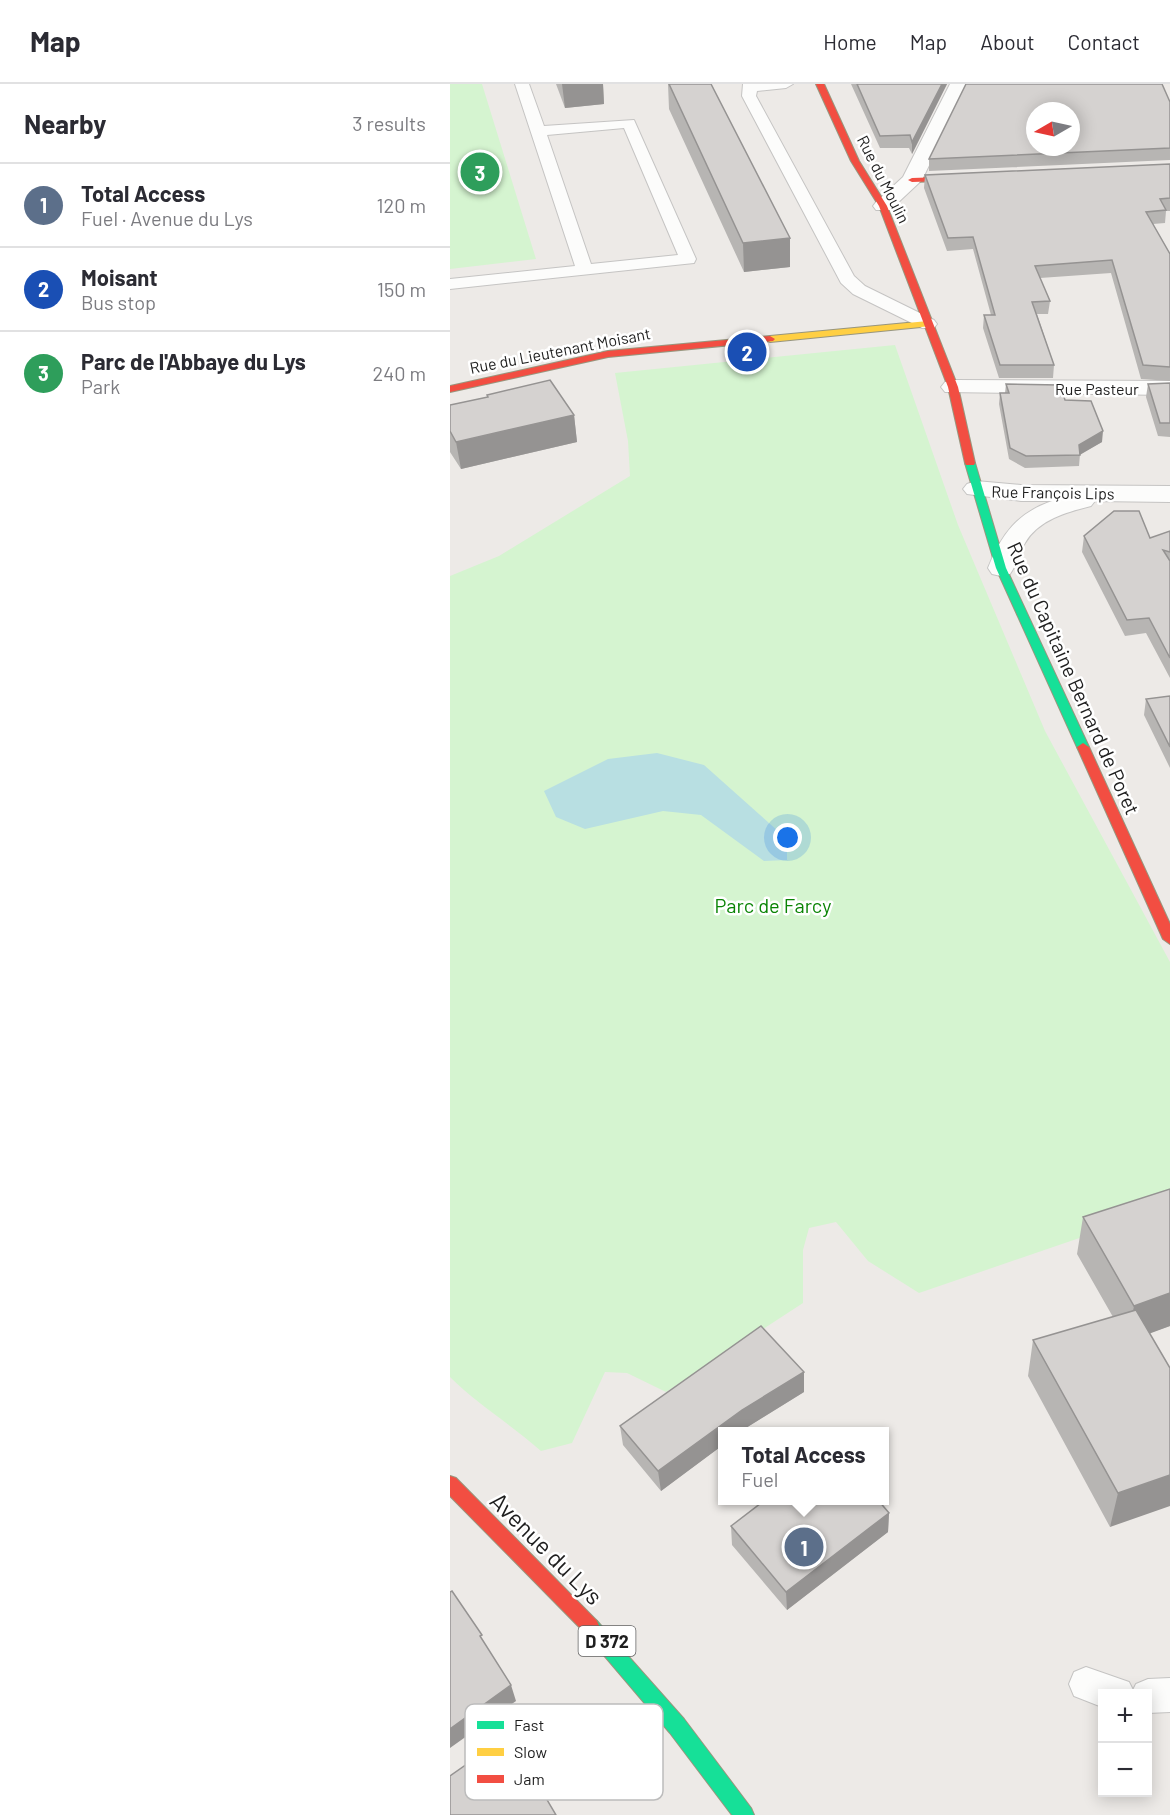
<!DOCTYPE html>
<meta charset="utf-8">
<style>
body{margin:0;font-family:Barlow,sans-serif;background:#f2f2f3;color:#2b2b33}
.controls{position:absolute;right:18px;bottom:18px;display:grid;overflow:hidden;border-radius:0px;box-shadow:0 3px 15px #0003}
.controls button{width:54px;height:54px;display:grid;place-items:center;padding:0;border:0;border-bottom:2px solid #e1e1e2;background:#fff;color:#2b2b33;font:30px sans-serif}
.compass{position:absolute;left:576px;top:18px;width:54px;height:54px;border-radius:50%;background:#fff;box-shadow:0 3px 15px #0003;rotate:261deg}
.you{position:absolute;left:338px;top:754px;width:21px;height:21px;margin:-15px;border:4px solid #fff;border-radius:50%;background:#1a73e8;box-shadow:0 0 0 9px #1a73e833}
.badge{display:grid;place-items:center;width:39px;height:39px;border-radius:50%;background:#111827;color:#fff;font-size:20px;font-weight:700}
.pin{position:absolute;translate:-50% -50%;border:3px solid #fff;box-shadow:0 2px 6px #0006}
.popup{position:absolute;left:268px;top:1343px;width:171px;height:78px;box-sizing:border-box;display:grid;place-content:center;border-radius:0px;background:#fff;filter:drop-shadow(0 2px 4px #0005);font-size:20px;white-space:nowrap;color:#7c7c81}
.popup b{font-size:22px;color:#2b2b33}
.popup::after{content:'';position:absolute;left:50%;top:100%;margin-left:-12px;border:12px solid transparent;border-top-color:#fff}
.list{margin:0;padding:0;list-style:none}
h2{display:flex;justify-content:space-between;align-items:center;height:78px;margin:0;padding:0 24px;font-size:26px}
h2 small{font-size:20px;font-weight:400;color:#7c7c81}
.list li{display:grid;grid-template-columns:39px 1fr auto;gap:18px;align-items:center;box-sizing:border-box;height:84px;padding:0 24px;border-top:2px solid #e1e1e2}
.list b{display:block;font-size:22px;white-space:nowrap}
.list p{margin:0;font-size:20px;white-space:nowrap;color:#7c7c81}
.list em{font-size:20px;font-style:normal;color:#7c7c81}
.map{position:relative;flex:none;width:720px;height:1731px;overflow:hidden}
header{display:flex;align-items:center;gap:36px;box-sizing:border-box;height:84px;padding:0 30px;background:#fff;border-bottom:2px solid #e1e1e2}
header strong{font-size:28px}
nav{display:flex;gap:33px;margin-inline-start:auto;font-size:21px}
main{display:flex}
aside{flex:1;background:#fff}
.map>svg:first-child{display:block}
</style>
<header>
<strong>Map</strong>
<nav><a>Home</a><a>Map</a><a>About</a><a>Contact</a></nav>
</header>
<main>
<aside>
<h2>Nearby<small>3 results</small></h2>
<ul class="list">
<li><span class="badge" style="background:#5c6f8a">1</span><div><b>Total Access</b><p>Fuel · Avenue du Lys</p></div><em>120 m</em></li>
<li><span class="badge" style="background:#1a4fb4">2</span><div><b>Moisant</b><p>Bus stop</p></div><em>150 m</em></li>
<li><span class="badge" style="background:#2e9e5b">3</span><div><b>Parc de l'Abbaye du Lys</b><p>Park</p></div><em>240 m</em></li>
</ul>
</aside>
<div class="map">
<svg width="720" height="1731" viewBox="0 0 720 1731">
<rect width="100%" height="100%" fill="#edeae7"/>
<path fill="#d5f4d0" d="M 0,0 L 32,0 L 86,175 L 0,185 Z
M 445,261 L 508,441 L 595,647 L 720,878 L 720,1123 L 469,1209 L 418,1177 L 386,1138 L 359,1144 L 353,1166 L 353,1219 L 216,1308 L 177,1289 L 155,1288 L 122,1359 L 91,1367 C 62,1341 28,1321 0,1293 L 0,492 L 49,472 L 180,392 L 178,357 L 165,289 Z"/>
<path fill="#b8dfe2" d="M 207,669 L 254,681 L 329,748 L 337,762 L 337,776 L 314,777 L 251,731 L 213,727 L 135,745 L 106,733 L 94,707 L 158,675 Z"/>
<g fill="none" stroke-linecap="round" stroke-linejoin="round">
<g stroke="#c5c4c3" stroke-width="2">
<path id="lane" d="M 65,0 L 79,0 L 94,42 L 184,36 L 246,175 L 244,179 L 0,205 L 0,195 L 125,182 ZM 174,44 L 228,171 L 141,180 L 97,51 Z
M 293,0 L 343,0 L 336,4 L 307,7 L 306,12 L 404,192 L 415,202 L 484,236 L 487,240 L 484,244 L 472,244 L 403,210 L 391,199 L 292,12 Z
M 636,1583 L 679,1598 L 683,1606 L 686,1600 L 698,1595 L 720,1594 L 720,1628 L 698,1629 L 698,1610 L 652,1610 L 652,1623 L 624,1612 L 619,1600 L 624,1588 Z"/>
</g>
<g stroke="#c5c4c3" stroke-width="2">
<path id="street" d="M 500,0 L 518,0 L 472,96 L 440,126 L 426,126 L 423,122 L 426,118 L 453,93 Z
M 503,296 L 720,297 L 720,311 L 495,308 L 491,303 L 495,298 Z
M 526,397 L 571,401 L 720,402 L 720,418 L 645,417 L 641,422 C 617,428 588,436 575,459 C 569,469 567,480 560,490 L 551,492 L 542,490 L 538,484 C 551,451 567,429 602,417 L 571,417 L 517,410 L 513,405 L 517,400 Z"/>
</g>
<g stroke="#98967e" stroke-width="2">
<path id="fast" d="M 520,376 L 525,379 L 556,484 L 639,663 L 637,666 L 629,666 L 627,663 L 546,484 L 515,379 Z
M 141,1534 L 147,1537 L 234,1635 L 301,1724 L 304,1731 L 282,1731 L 220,1649 L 135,1549 L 132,1543 L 135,1537 Z"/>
</g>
<g stroke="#98967e" stroke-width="2">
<path id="slow" d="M 478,237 L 483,240 L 481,242 L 320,258 L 315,255 L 320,252 Z"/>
</g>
<g stroke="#98967e" stroke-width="2">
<path id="jam" d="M 366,0 L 374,0 L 409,77 L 437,122 L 508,303 L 525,379 L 524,381 L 516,381 L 515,379 L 498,303 L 429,122 L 401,77 Z
M 521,92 L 525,94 L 524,96 L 462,98 L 458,96 L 462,94 Z
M 320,252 L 325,255 L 323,257 L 158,273 L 0,308 L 0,302 L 158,267 Z
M 633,659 L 639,663 L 720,840 L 720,860 L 713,855 L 627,663 Z
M 0,1392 L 6,1394 L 147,1537 L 150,1543 L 147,1549 L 141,1552 L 135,1549 L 0,1412 Z"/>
</g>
<use href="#lane" fill="#fcfcfb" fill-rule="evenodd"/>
<use href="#street" fill="#fcfcfb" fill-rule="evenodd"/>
<use href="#fast" fill="#16e098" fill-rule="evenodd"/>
<use href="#slow" fill="#ffcf43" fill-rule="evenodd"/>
<use href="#jam" fill="#f24e42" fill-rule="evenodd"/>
</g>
<path fill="#b7b5b3" d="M 106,0 L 153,0 L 154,20 L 115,24 Z
M 218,0 L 219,0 L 340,183 L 294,188 L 219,25 Z
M 401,0 L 497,0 L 462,70 L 459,64 L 430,64 Z
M 720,18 L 720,76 L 479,87 L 479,75 Z
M 720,80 L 720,127 L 716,127 L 715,139 L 703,140 L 720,170 L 720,297 L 691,295 L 661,189 L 590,194 L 600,217 L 598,230 L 587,230 L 604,281 L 603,294 L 549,294 L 533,244 L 534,231 L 541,231 L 523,165 L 497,167 L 474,104 L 475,91 Z
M 720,299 L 720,353 L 708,352 L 696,313 L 698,300 Z
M 556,300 L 615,316 L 652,358 L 630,370 L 629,382 L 575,384 L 559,375 L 549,320 L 550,309 L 555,309 Z
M 37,311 L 124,331 L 127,358 L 11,385 L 0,368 L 0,321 L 37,313 Z
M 720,447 L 720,594 L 696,549 L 675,552 L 632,468 L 634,452 L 700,454 Z
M 720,612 L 720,684 L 694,631 L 696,615 Z
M 720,1105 L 720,1242 L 699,1249 L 720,1284 L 660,1443 L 578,1292 L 583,1256 L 663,1233 L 627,1170 L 633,1133 Z
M 354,1308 L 291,1347 L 211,1407 L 173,1361 L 170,1342 Z
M 439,1429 L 438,1448 L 337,1526 L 282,1461 L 281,1442 Z"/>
<path fill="#959392" d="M 112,0 L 153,0 L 154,20 L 115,24 Z
M 492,0 L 497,0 L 462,70 L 462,58 Z
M 340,154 L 340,183 L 294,188 L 293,159 Z
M 124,331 L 127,358 L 11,385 L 6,358 Z
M 653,347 L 652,358 L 628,372 L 629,361 Z
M 720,1209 L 720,1242 L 677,1258 L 684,1222 Z
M 354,1288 L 354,1308 L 291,1347 L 273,1347 L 273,1361 L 211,1407 L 208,1387 L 292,1326 Z
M 720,1391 L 720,1422 L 660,1443 L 668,1409 Z
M 439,1429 L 438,1448 L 337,1526 L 336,1508 Z
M 61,1601 L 66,1617 L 0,1664 L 0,1645 Z"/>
<path fill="#d5d2d0" stroke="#959392" stroke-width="1.5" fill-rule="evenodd" d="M 219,0 L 261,0 L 340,154 L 293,159 Z
M 407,0 L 492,0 L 462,58 L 460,51 L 430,52 Z
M 516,0 L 712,0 L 720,18 L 720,64 L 479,75 ZM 585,27 L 621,27 L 621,63 L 585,63 Z
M 720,80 L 720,114 L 710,115 L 716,126 L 696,128 L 720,170 L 720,283 L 693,281 L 662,176 L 585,182 L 600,217 L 582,218 L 604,281 L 550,281 L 534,231 L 545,231 L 523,153 L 498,154 L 475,91 Z
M 100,296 L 124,331 L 6,358 L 0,347 L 0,321 L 38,313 L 37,311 Z
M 720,299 L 720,339 L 710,339 L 698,300 Z
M 556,300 L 610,301 L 615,316 L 641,317 L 653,347 L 629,361 L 630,371 L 576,372 L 560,364 L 550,309 L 559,309 Z
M 664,427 L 689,427 L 700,454 L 720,447 L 720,468 L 713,466 L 720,477 L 720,574 L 699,534 L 677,536 L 634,452 Z
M 720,612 L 720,663 L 696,615 Z
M 720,1105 L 720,1209 L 684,1222 L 633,1133 Z
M 686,1226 L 720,1284 L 720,1391 L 668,1409 L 583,1256 Z
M 311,1242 L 354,1288 L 292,1326 L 208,1387 L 170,1342 Z
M 315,1416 L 428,1416 L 439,1429 L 336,1508 L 281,1442 Z
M 2,1507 L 32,1551 L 30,1552 L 61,1601 L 0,1645 L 0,1508 Z
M 37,1666 L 61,1707 L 83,1692 L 106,1731 L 0,1731 L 0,1692 Z"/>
<g text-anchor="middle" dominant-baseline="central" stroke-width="5" stroke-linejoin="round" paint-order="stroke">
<g font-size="16" fill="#1e1e1e" stroke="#fff">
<text transform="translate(434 95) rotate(63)">Rue du Moulin</text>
<text transform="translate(110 266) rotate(-11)">Rue du Lieutenant Moisant</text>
<text x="647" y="304">Rue Pasteur</text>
<text transform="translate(603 408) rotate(1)">Rue François Lips</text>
</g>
<rect fill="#fff" stroke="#626262" stroke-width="1.5" x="128.5" y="1542" width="57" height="30" rx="4.5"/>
<g font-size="18" font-weight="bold" fill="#1e1e1e">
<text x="157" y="1557">D 372</text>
</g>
<g font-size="20" fill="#1e1e1e" stroke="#fff">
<text transform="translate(624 594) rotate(66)">Rue du Capitaine Bernard de Poret</text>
</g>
<g font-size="20" fill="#0a8405" stroke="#fff">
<text x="323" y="821">Parc de Farcy</text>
</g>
<g font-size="24" fill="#1e1e1e" stroke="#fff">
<text transform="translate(97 1464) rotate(45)">Avenue du Lys</text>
</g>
</g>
<rect x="15" y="1620" width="198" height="96" rx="9" fill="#fff" stroke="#bcbcbc" stroke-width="1.5"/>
<rect x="27" y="1637" width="27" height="8" fill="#16e098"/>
<rect x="27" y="1664" width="27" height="8" fill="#ffcf43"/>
<rect x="27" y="1691" width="27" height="8" fill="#f24e42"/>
<g font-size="16" fill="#1e1e1e">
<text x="64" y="1647">Fast</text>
<text x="64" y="1674">Slow</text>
<text x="64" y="1701">Jam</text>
</g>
</svg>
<div class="controls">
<button>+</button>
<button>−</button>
</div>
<svg class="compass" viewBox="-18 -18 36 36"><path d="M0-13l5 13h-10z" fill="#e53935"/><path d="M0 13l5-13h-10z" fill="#7c7c81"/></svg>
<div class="you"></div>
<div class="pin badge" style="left:354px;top:1463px;background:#5c6f8a">1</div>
<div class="popup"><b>Total Access</b>Fuel</div>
<div class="pin badge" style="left:297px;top:268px;background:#1a4fb4">2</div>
<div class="pin badge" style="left:30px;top:88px;background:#2e9e5b">3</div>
</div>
</main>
